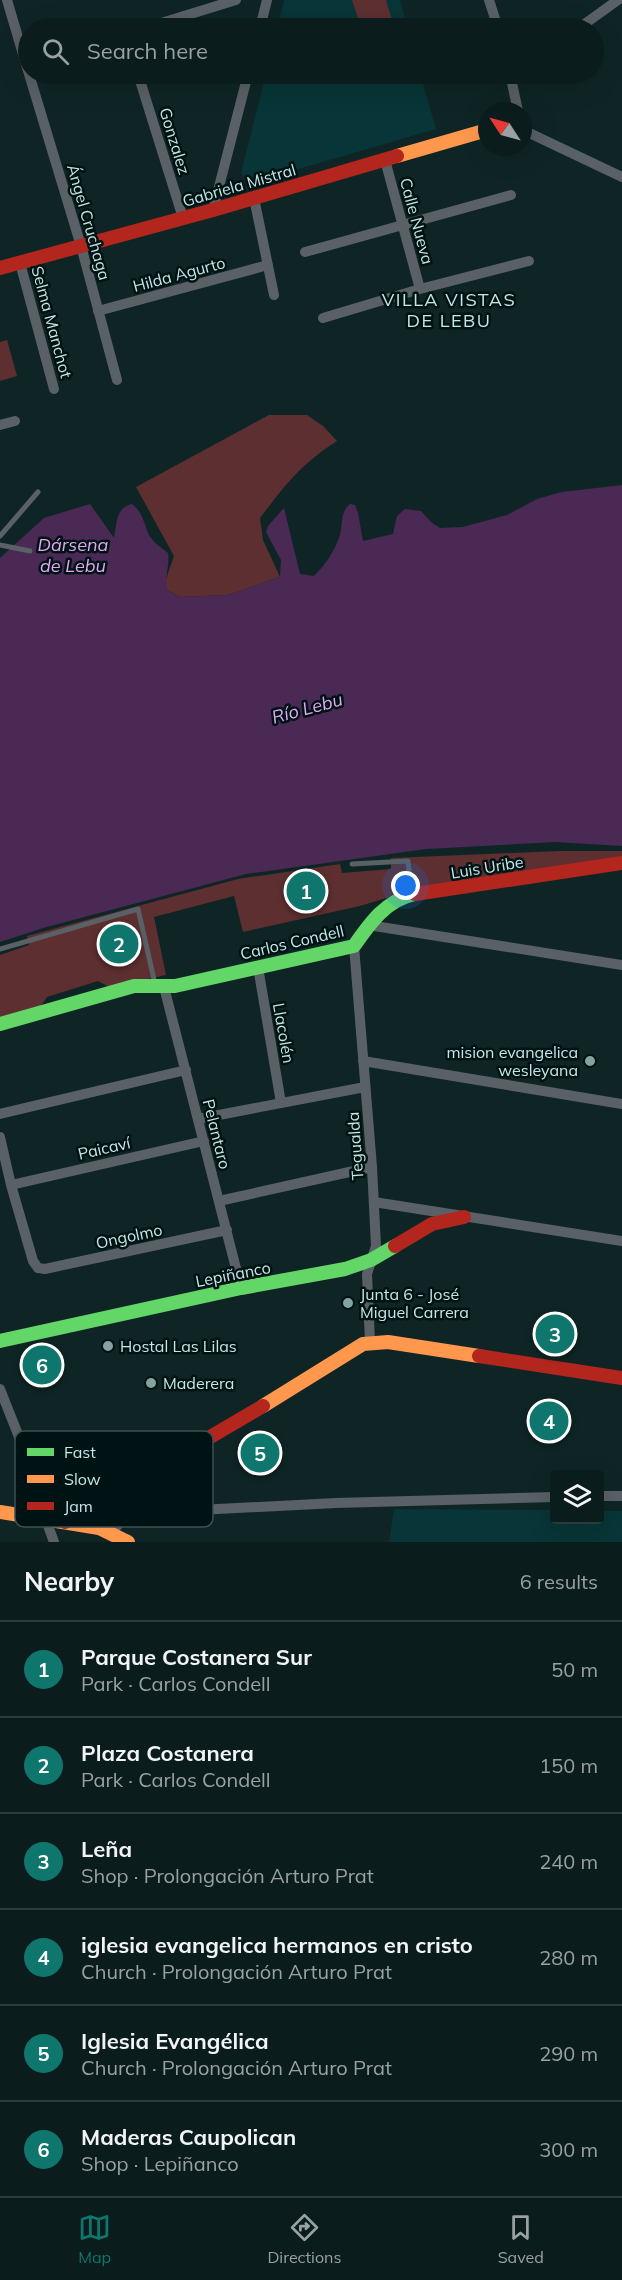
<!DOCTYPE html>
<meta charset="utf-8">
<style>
body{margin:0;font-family:Mulish,sans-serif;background:#142525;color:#f1f3f6}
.controls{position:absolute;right:18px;bottom:18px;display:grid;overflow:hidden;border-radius:6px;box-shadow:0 6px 24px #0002}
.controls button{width:54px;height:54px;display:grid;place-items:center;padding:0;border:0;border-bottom:2px solid #2b3a3b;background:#0b1c1c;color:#f1f3f6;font:30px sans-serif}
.compass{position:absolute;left:478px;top:102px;width:54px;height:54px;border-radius:50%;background:#0b1c1c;box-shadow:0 6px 24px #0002;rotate:306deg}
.you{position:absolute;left:406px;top:886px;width:21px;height:21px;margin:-15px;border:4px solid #fff;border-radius:50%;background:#1a73e8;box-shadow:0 0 0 9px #1a73e833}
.badge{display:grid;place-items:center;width:39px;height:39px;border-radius:50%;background:#0f766e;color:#fff;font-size:20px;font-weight:700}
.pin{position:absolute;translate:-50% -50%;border:3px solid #fff;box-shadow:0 2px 6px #0006}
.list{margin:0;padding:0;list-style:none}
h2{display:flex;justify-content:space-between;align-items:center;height:78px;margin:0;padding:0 24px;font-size:26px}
h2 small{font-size:20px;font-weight:400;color:#9aa1a3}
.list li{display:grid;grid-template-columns:39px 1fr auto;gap:18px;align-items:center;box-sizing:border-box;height:96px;padding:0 24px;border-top:2px solid #2b3a3b}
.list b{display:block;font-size:22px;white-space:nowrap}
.list p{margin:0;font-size:20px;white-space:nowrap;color:#9aa1a3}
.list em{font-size:20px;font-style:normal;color:#9aa1a3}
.icon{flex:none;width:33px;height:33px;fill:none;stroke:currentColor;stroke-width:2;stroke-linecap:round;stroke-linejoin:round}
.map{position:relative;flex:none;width:622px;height:1542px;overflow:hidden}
.search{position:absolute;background:#0b1c1c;box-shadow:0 6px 24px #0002;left:18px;right:18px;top:18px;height:66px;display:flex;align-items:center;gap:15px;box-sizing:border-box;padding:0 21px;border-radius:33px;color:#9aa1a3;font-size:22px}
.sheet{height:654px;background:#0b1c1c}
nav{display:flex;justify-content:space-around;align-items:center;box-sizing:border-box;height:84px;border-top:2px solid #2b3a3b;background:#0b1c1c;font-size:16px;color:#9aa1a3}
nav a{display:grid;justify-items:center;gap:3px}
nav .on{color:#0f766e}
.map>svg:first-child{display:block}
</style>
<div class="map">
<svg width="622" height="1542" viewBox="0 0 622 1542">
<rect width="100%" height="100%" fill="#0f2525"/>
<path fill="#083537" d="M 284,0 L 400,0 L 408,28 L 277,28 Z
M 266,74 L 420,74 L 436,129 L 247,184 L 241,173 Z
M 394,1509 L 554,1510 L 554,1520 L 600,1520 L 600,1511 L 622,1511 L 622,1542 L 389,1542 Z"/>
<path fill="#5d2f30" d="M 352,0 L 386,0 L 392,20 L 361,28 Z
M 7,340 L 17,376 L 0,381 L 0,342 Z
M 269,415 L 307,415 L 323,426 L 337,441 C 300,465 286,484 260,518 L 263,540 L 280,577 L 228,595 L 180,597 L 167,590 L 165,582 L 174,556 L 136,487 Z
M 559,851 L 622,851 L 622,861 L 386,898 L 360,906 L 243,932 L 234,896 L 154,917 L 166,975 L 109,987 L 98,981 L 47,997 L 40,1007 L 0,1018 L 0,955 L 29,945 L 27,936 L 238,879 L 340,864 L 342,873 L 391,869 L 391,858 Z"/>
<path fill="#4a2a55" d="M 622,485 L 622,846 L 555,842 L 426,849 L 246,874 L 43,928 L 0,942 L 0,558 L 44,518 L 90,504 L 114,538 C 117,524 115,508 132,504 C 144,514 143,522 149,535 C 154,543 160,547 168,553 C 170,566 164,577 167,590 L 180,597 L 228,595 L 280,577 L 281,560 L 266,532 L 268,526 L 284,508 L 300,574 L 314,576 C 326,564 334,552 340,535 C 343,524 340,512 350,504 L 355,505 L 358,513 L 363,541 L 393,534 L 397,516 L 405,509 L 421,511 L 432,523 L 440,528 L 463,527 L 507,515 L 537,499 L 562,492 Z"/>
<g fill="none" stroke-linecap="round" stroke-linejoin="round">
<path stroke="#596066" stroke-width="5" d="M 0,536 L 38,492
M 0,545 L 30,551
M 352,864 L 408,861 L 411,893
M 0,949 L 138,909 L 155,984"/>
<path stroke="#596066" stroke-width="10" d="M 7,0 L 28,71
M 489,0 L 498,28
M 145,28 L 236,0
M 260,28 L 267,0
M 579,28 L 618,0
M 29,74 L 81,246 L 117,380
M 138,74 L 183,218
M 510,74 L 518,111
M 523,130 L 622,177
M 385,160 L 420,289
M 254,198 L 274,295
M 213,210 L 248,74
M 305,252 L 511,195
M 20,263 L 54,389
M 98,311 L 268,265
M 323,318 L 420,289 L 529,261
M 0,425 L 15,421
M 368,925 L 622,965
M 354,946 L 372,1167 L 376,1246 L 367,1274 L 370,1342
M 258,967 L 281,1103
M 164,987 L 241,1288
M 363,1061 L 622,1104
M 0,1114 L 186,1070
M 198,1119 L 365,1087
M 0,1137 L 11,1185 L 33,1261 L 38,1268 L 45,1269 L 227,1230
M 11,1185 L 204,1141
M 219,1201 L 372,1167
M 374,1202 L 622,1241
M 0,1389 L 40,1490 L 46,1520 L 54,1542
M 600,1496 L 622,1496
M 110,1532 L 126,1518 L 141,1513 L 336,1503 L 554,1497"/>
<path stroke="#63d668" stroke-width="14" d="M 0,1024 L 134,986 L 175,986 L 354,946 C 370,923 386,900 415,894
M 0,1341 L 241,1288 L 345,1269 L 371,1260 L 395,1246"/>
<path stroke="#ff974d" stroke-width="14" d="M 397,156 L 487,130
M 263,1406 L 363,1344 L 388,1342 L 479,1356
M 0,1512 L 99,1528 L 128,1542"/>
<path stroke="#b3261e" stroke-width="14" d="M 0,268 L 213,210 L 397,156
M 415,894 L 622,863
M 395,1246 L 432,1224 L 464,1217
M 479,1356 L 622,1378
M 65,1522 L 263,1406"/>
</g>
<g fill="#85a2a3" stroke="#001314" stroke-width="2">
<circle cx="590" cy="1061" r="6"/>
<circle cx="348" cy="1303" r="6"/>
<circle cx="108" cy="1346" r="6"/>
<circle cx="151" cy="1383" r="6"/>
</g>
<g text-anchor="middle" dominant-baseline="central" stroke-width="5" stroke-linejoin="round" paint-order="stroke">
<g font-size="16" fill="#c4e6e7" stroke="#001314">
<text transform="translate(175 141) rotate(73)">Gonzalez</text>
<text transform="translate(239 185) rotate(-16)">Gabriela Mistral</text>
<text transform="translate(417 221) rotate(75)">Calle Nueva</text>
<text transform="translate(89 222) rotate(74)">Ángel Cruchaga</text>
<text transform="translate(179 274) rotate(-15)">Hilda Agurto</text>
<text transform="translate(52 322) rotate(75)">Selma Manchot</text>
<text transform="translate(487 867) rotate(-9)">Luis Uribe</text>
<text transform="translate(292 942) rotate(-13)">Carlos Condell</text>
<text transform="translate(284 1033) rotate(80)">Llacolén</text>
<text transform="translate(217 1134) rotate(76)">Pelantaro</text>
<text transform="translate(355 1146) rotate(-94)">Tegualda</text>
<text transform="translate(104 1148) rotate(-13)">Paicaví</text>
<text transform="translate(129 1236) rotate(-12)">Ongolmo</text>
<text transform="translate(233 1274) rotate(-11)">Lepiñanco</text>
</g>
<g font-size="16" fill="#c4e6e7" stroke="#001314" text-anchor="start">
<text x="578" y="1052" text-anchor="end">mision evangelica<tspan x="578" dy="18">wesleyana</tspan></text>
<text x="360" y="1294">Junta 6 - José<tspan x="360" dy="18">Miguel Carrera</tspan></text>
<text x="120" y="1346">Hostal Las Lilas</text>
<text x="163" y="1383">Maderera</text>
</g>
<g font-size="18" letter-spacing="1.5" fill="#c4e6e7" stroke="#001314">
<text x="449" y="299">VILLA VISTAS<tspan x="449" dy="21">DE LEBU</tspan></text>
</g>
<g font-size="18" font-style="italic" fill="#e2a7f1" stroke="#001314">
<text x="73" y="544">Dársena<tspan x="73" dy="21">de Lebu</tspan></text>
<text transform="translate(307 708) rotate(-15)">Río Lebu</text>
</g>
</g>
<rect x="15" y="1431" width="198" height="96" rx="9" fill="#001314" stroke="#3b5253" stroke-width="1.5"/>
<rect x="27" y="1448" width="27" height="8" fill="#63d668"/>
<rect x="27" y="1475" width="27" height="8" fill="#ff974d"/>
<rect x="27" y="1502" width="27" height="8" fill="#b3261e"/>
<g font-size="16" fill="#c4e6e7">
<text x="64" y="1458">Fast</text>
<text x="64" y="1485">Slow</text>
<text x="64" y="1512">Jam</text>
</g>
</svg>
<div class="controls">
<button><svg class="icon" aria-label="layers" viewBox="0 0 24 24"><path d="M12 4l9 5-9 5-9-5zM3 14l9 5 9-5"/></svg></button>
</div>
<svg class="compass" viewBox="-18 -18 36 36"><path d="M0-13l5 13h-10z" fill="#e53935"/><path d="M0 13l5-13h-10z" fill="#9aa1a3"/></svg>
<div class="you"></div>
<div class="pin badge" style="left:306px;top:891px">1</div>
<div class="pin badge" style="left:119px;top:944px">2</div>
<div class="pin badge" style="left:555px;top:1334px">3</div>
<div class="pin badge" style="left:549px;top:1421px">4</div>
<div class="pin badge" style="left:260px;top:1453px">5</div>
<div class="pin badge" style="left:42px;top:1365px">6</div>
<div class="search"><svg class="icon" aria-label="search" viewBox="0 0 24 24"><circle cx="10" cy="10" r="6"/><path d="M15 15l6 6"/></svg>Search here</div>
</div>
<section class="sheet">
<h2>Nearby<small>6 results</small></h2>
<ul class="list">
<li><span class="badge">1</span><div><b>Parque Costanera Sur</b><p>Park · Carlos Condell</p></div><em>50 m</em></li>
<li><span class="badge">2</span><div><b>Plaza Costanera</b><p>Park · Carlos Condell</p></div><em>150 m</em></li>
<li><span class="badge">3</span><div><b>Leña</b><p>Shop · Prolongación Arturo Prat</p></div><em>240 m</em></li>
<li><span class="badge">4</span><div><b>iglesia evangelica hermanos en cristo</b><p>Church · Prolongación Arturo Prat</p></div><em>280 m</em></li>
<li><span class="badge">5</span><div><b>Iglesia Evangélica</b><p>Church · Prolongación Arturo Prat</p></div><em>290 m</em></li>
<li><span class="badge">6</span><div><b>Maderas Caupolican</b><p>Shop · Lepiñanco</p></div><em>300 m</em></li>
</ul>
</section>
<nav>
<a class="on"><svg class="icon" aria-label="map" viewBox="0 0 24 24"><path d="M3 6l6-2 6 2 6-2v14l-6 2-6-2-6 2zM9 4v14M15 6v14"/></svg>Map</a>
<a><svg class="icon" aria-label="directions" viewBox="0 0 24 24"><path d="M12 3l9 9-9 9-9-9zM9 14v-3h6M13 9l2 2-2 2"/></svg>Directions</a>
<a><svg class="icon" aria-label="saved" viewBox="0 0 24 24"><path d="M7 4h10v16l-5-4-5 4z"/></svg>Saved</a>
</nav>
